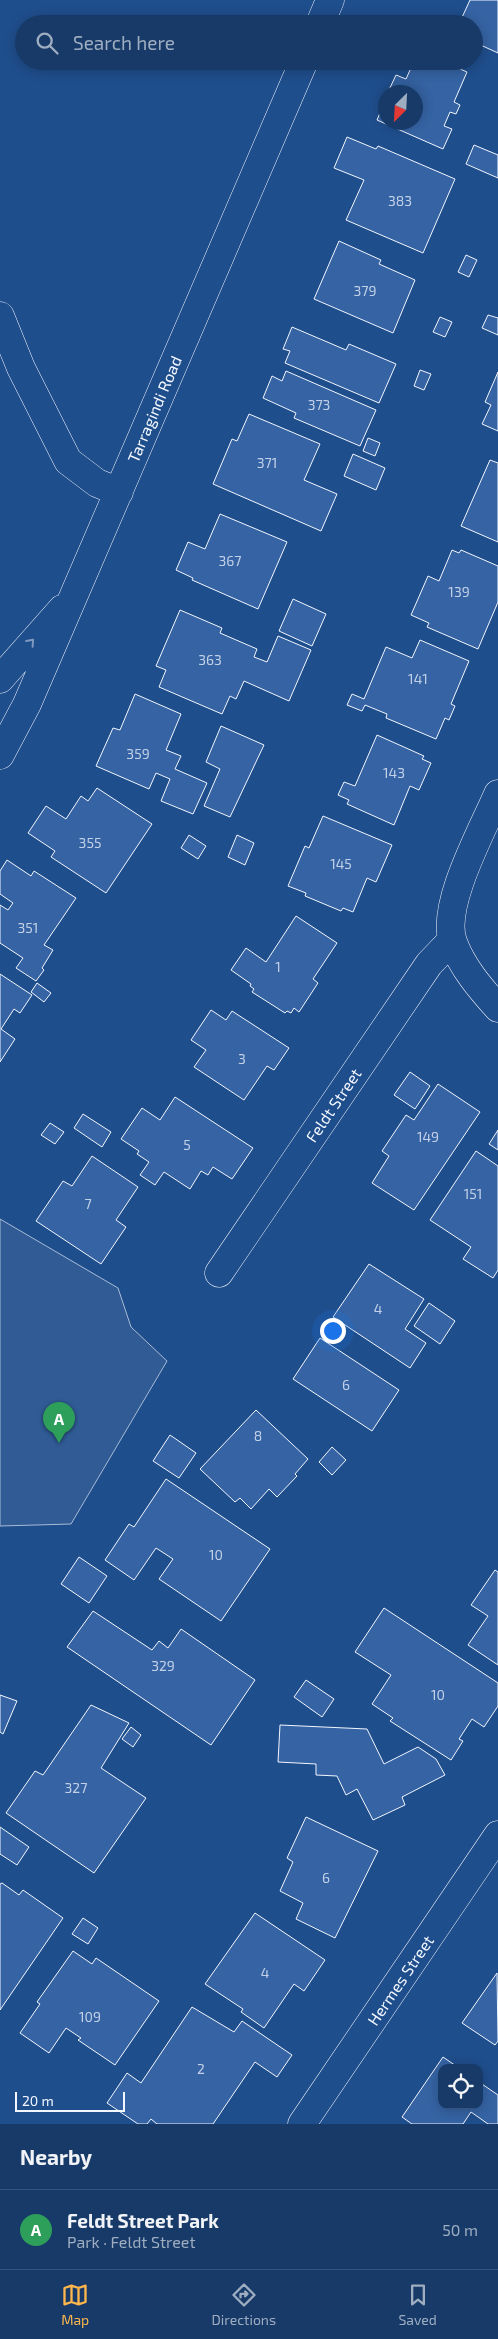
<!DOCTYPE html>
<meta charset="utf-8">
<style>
body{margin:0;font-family:"Exo 2",sans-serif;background:#20416f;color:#f1f3f6}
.controls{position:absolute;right:15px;bottom:15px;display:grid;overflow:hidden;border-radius:10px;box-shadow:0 2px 12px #0003}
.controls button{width:45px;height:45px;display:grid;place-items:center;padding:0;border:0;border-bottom:1px solid #36547d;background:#173a69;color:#f1f3f6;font:25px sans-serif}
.compass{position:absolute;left:378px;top:85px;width:45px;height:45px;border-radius:50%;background:#173a69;box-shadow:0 2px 12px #0003;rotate:204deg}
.scale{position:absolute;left:15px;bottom:12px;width:110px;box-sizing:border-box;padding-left:5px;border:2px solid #f2f6ff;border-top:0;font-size:14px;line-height:18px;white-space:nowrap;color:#f2f6ff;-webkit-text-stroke:4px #1f4e8c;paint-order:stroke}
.you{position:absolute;left:332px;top:1330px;width:18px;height:18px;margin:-12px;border:4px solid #fff;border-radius:50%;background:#1a73e8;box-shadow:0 0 0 8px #1a73e833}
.badge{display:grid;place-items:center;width:32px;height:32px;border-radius:50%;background:#ffb74d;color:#fff;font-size:16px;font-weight:700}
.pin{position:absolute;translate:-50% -41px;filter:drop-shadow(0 1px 2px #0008)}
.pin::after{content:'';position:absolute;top:26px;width:18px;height:15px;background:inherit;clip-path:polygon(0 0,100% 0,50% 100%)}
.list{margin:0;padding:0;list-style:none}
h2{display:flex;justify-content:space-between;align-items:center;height:65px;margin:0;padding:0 20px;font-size:21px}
h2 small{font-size:16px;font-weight:400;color:#9eadc0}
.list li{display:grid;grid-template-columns:32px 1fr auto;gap:15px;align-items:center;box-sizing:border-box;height:80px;padding:0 20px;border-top:1px solid #36547d}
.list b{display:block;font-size:19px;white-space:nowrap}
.list p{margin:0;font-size:16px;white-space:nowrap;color:#9eadc0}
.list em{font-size:16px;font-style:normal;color:#9eadc0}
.icon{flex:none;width:28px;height:28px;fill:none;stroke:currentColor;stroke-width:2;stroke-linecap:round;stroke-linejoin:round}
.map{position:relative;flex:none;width:498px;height:2124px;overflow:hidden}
.search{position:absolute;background:#173a69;box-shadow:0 2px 12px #0003;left:15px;right:15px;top:15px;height:55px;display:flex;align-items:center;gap:12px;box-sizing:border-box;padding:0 18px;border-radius:28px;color:#9eadc0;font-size:19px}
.sheet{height:145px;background:#173a69}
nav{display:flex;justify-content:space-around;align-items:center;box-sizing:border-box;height:70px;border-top:1px solid #36547d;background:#173a69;font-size:14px;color:#9eadc0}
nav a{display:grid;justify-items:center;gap:2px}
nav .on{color:#ffb74d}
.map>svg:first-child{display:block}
</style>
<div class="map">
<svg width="498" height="2124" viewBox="0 0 498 2124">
<rect width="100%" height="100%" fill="#1f4e8c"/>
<path fill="#305b95" stroke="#a8bbd7" d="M 0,1219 L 118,1288 L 131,1327 L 167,1361 L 71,1524 L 0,1526 Z"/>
<path fill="#3563a3" stroke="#f2f6ff" d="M 470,0 L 498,0 L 498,53 L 474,42 L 474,24 L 459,24 Z
M 414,61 L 442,61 L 467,72 L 454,102 L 460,105 L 456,114 L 450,112 L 444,126 L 452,129 L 443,149 L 377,120 L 386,99 L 386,122 L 416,122 L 416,92 L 388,92 L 396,75 L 406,79 Z
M 347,137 L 376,149 L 378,146 L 455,179 L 423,253 L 346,220 L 364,180 L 334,168 Z
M 474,145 L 498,155 L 498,178 L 466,164 Z
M 339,241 L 381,260 L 379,264 L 415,280 L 393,333 L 314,299 Z
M 466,255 L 477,260 L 469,277 L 458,272 Z
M 488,315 L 498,318 L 498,335 L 482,328 Z
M 440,317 L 452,322 L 445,337 L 433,332 Z
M 292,327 L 346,350 L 349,344 L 396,364 L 379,403 L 285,363 L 290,351 L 283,349 Z
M 420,370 L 431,374 L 424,390 L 414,386 Z
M 286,371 L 376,410 L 360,446 L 294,418 L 296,413 L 263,398 L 272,376 L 282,381 Z
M 498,372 L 498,431 L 482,424 L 491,405 L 485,402 Z
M 249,414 L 320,444 L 304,480 L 337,494 L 321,531 L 213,484 L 232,439 L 237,441 Z
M 368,438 L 380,443 L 375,456 L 363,451 Z
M 353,454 L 385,468 L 376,490 L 344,476 Z
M 490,460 L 498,463 L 498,542 L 461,526 Z
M 220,514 L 287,542 L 258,609 L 192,580 L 193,578 L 176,570 L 188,542 L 205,549 Z
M 452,550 L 459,553 L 461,550 L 498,566 L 498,602 L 478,649 L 427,627 L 429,623 L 411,615 L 428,576 L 439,581 Z
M 293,599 L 326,614 L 312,646 L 279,631 Z
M 180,610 L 222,628 L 220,633 L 257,649 L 254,657 L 267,662 L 278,636 L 311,650 L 289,701 L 244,681 L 236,699 L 230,696 L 222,714 L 159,687 L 166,670 L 156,666 Z
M 420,640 L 469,661 L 451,704 L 455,706 L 449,720 L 445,718 L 436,739 L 386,718 L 387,714 L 365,705 L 362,711 L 347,705 L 352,694 L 364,699 L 386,647 L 412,658 Z
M 135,694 L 181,714 L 166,750 L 181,756 L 175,769 L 207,783 L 193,814 L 161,801 L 170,779 L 156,773 L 149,789 L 96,766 L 113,728 L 120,730 Z
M 221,726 L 264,745 L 230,817 L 204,806 L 220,769 L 206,762 Z
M 377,735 L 424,756 L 422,759 L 431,763 L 419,790 L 410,786 L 394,825 L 347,804 L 349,800 L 338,795 L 344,782 L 355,786 Z
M 97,788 L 152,824 L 106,893 L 51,857 L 55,851 L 28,833 L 46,806 L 66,819 L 81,796 L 88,801 Z
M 323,816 L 392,845 L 376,882 L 367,878 L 353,912 L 343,908 L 341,911 L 305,896 L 306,893 L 288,886 L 305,846 L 309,848 Z
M 189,835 L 206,846 L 198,859 L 181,848 Z
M 237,835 L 254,843 L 245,865 L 228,857 Z
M 7,860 L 31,876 L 34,871 L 76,898 L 44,945 L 53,950 L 42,968 L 44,970 L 36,981 L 16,968 L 23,958 L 0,943 L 0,905 L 8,910 L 13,903 L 0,894 L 0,871 Z
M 296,916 L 337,943 L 313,979 L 318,983 L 299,1012 L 294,1008 L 291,1013 L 287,1011 L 285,1013 L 252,992 L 254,989 L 250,986 L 251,984 L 231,970 L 246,948 L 266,962 Z
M 0,974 L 32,995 L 20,1013 L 14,1009 L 1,1029 L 15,1039 L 0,1062 Z
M 37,983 L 51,993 L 44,1002 L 31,992 Z
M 211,1010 L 226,1020 L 232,1011 L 289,1048 L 274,1070 L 267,1066 L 244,1100 L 194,1067 L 206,1050 L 191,1040 Z
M 410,1072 L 430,1086 L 415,1109 L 394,1095 Z
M 438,1084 L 480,1112 L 414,1210 L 372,1183 L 389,1156 L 382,1151 L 406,1115 L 414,1120 Z
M 175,1097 L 253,1148 L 232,1179 L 213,1167 L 208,1175 L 201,1171 L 190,1189 L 164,1172 L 155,1185 L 140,1175 L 149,1162 L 137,1154 L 139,1151 L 121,1139 L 142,1108 L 160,1120 Z
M 83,1114 L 111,1132 L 102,1147 L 74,1128 Z
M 50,1123 L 64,1132 L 55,1144 L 41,1135 Z
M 498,1130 L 498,1150 L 489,1144 Z
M 476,1151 L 498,1166 L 498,1270 L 493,1278 L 463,1259 L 471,1247 L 430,1220 Z
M 92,1156 L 138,1187 L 116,1220 L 126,1227 L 101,1264 L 36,1221 L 63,1181 L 72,1186 Z
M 369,1264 L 424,1299 L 405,1329 L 426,1343 L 410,1368 L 333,1317 Z
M 429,1303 L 455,1321 L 440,1344 L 414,1326 Z
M 320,1338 L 399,1390 L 372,1431 L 293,1379 Z
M 256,1410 L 308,1459 L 295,1474 L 297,1476 L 277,1497 L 269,1489 L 251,1509 L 240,1498 L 235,1502 L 200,1469 Z
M 170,1435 L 196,1453 L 179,1478 L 153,1461 Z
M 332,1447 L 346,1460 L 332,1475 L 319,1462 Z
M 166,1479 L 270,1549 L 221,1621 L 159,1579 L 173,1559 L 156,1548 L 134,1580 L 105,1560 L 129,1524 L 134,1527 Z
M 79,1557 L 107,1576 L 89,1603 L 61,1584 Z
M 495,1570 L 498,1572 L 498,1665 L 468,1645 L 488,1616 L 471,1605 Z
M 384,1608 L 498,1683 L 498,1706 L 484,1727 L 472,1719 L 459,1739 L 463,1741 L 451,1760 L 390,1721 L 393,1718 L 372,1704 L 391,1675 L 355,1652 Z
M 93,1611 L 152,1650 L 159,1641 L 168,1648 L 181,1629 L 255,1680 L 211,1745 L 67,1647 Z
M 306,1680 L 334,1699 L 322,1717 L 294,1697 Z
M 0,1695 L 17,1701 L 3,1734 L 0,1732 Z
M 91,1705 L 129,1723 L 101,1768 L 146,1798 L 94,1873 L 6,1813 L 35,1771 L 43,1775 Z
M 280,1725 L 367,1729 L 384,1764 L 418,1747 L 436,1759 L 445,1775 L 402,1797 L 405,1805 L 373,1820 L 357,1789 L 346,1795 L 337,1776 L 316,1775 L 316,1764 L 278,1762 Z
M 131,1727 L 141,1735 L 133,1747 L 122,1739 Z
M 306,1817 L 378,1851 L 335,1938 L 296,1919 L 303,1903 L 280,1891 L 293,1862 L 287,1858 Z
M 0,1827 L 29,1847 L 17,1865 L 0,1854 Z
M 2,1883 L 19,1895 L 23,1890 L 63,1918 L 0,2010 L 0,1884 Z
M 255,1913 L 325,1960 L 304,1991 L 294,1984 L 264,2028 L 241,2012 L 243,2009 L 205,1984 Z
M 83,1918 L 98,1928 L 88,1944 L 72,1934 Z
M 73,1951 L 92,1964 L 96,1958 L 159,2001 L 115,2065 L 78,2040 L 81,2038 L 66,2028 L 49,2053 L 20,2033 L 40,2004 L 37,2002 Z
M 497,1973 L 498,2041 L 495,2045 L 462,2023 Z
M 192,2007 L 234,2032 L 242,2021 L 292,2055 L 277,2077 L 255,2062 L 213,2124 L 157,2124 L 151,2119 L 147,2124 L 138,2124 L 107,2103 L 127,2073 L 141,2083 Z
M 443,2057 L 459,2068 L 442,2068 L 442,2105 L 479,2105 L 479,2082 L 498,2095 L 498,2124 L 488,2124 L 471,2112 L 463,2124 L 412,2124 L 402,2117 Z"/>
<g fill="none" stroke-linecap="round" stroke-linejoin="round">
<g stroke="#f2f6ff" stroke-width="29">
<path id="minor" d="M 320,24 L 330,0
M 0,316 L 21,368 L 68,461 L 97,483 L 119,492
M 0,679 L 62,609
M 0,755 L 27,704 L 304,61
M 498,794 C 483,829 440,906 453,942 C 462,967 480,988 498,1008
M 219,1273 L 429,964 L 452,940
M 302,2124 L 498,1835"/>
</g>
<use href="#minor" stroke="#1f4e8c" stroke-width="28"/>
</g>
<defs><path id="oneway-chevron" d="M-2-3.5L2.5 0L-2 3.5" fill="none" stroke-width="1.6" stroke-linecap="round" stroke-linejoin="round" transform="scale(1.25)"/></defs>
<use stroke="#7e9ac0" href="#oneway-chevron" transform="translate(31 642) rotate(-48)"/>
<g text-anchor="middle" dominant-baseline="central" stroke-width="4" stroke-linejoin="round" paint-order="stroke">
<g font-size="14" fill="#c3d1e8">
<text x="400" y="200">383</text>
<text x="365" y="290">379</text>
<text x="319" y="404">373</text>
<text x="267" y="462">371</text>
<text x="230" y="560">367</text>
<text x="459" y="591">139</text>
<text x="210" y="659">363</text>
<text x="418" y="678">141</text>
<text x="138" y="753">359</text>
<text x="394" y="772">143</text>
<text x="90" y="842">355</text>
<text x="341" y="863">145</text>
<text x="28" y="927">351</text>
<text x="278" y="966">1</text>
<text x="242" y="1058">3</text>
<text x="428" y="1136">149</text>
<text x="187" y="1144">5</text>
<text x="473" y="1193">151</text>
<text x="88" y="1203">7</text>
<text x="378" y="1308">4</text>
<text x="346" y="1384">6</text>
<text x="258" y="1435">8</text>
<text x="216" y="1554">10</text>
<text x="163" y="1665">329</text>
<text x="438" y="1694">10</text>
<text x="76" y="1787">327</text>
<text x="326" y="1877">6</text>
<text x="265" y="1972">4</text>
<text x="90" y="2016">109</text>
<text x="201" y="2068">2</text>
</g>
<g font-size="16" fill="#f2f6ff" stroke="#1f4e8c">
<text transform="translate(154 409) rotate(-67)">Tarragindi Road</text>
<text transform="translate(333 1105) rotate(-56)">Feldt Street</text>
<text transform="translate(400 1980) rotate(-56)">Hermes Street</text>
</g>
</g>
</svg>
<div class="controls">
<button><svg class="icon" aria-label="locate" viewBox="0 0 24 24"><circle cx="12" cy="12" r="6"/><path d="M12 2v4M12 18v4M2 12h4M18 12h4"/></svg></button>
</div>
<svg class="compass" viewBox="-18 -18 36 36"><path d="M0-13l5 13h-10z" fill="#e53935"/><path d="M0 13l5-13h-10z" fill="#9eadc0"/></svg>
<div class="scale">20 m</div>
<div class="you"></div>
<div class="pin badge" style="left:59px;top:1443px;background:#2e9e5b">A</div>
<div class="search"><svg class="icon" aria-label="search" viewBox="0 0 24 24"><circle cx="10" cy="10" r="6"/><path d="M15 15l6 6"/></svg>Search here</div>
</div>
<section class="sheet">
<h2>Nearby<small></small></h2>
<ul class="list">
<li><span class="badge" style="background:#2e9e5b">A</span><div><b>Feldt Street Park</b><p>Park · Feldt Street</p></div><em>50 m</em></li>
</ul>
</section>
<nav>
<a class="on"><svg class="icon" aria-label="map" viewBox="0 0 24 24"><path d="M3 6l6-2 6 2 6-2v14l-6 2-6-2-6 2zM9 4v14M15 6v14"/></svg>Map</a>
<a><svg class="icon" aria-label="directions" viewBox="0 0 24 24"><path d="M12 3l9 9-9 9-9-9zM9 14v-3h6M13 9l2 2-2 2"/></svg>Directions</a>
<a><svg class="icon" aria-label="saved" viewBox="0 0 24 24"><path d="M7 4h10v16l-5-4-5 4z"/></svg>Saved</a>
</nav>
